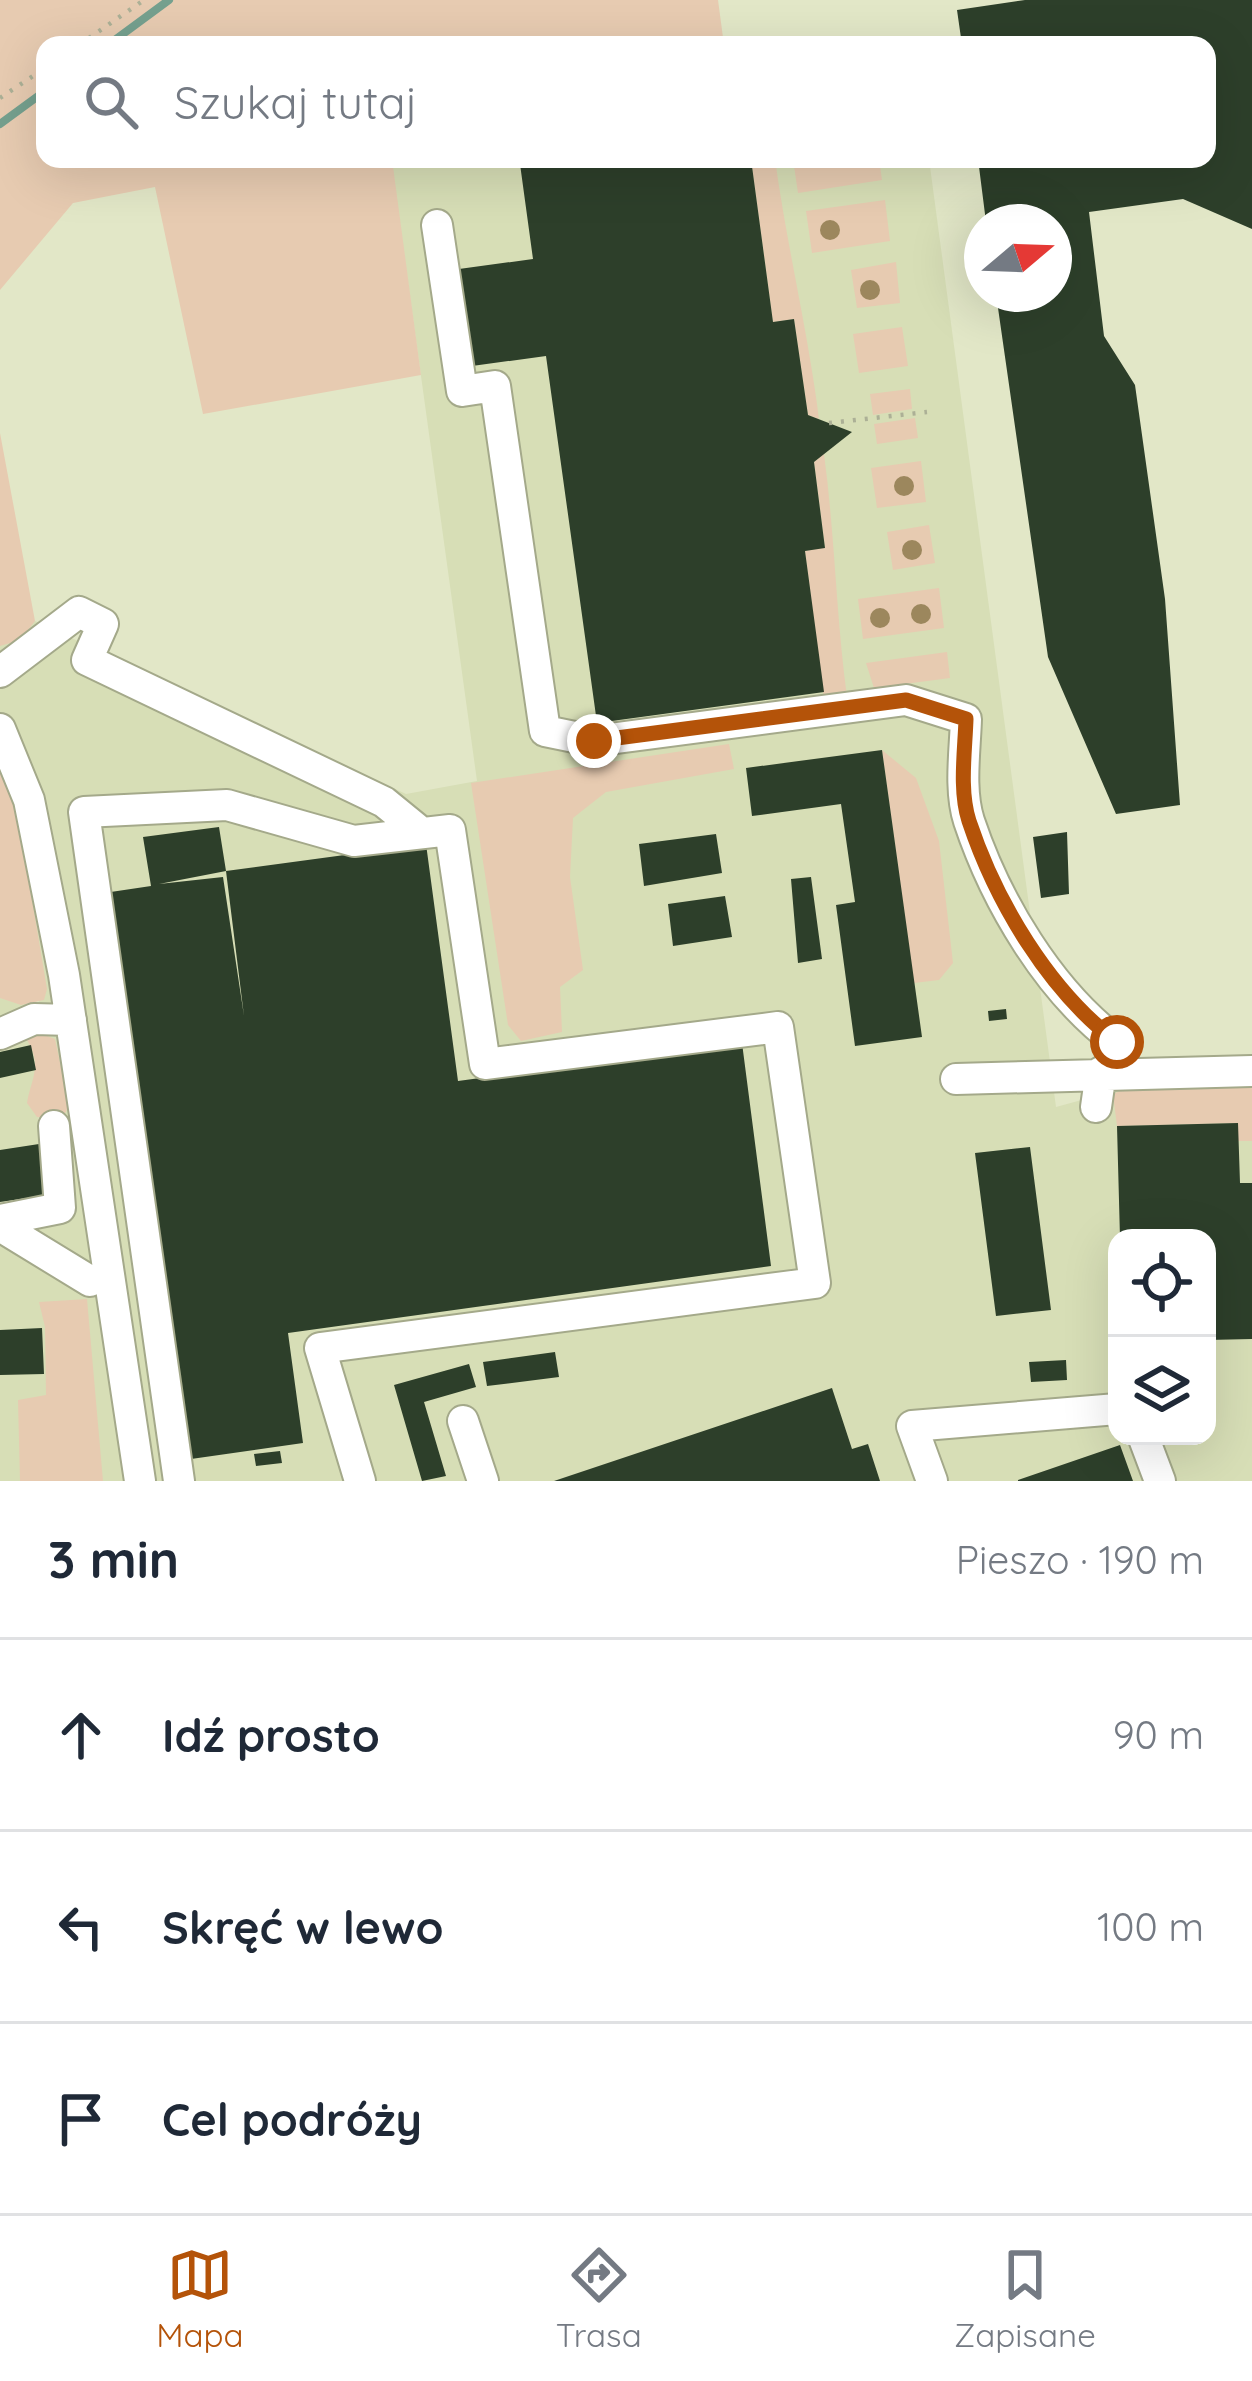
<!DOCTYPE html>
<html lang="pl">
<meta charset="utf-8">
<style>
body{margin:0;font-family:Quicksand,sans-serif;background:#f2f2f3;color:#1f2937}
.controls{position:absolute;right:36px;bottom:36px;display:grid;overflow:hidden;border-radius:24px;box-shadow:0 12px 48px #0002}
.controls button{width:108px;height:108px;display:grid;place-items:center;padding:0;border:0;border-bottom:3px solid #e0e1e3;background:#fff;color:#1f2937;font:60px sans-serif}
.compass{position:absolute;left:964px;top:204px;width:108px;height:108px;border-radius:50%;background:#fff;box-shadow:0 12px 48px #0002;rotate:71deg}
.stop{position:absolute;width:36px;height:36px;margin:-27px;border:9px solid #b45309;border-radius:50%;background:#fff}
.stop.end{background:#b45309;border-color:#fff;box-shadow:0 3px 12px #0008}
.list{margin:0;padding:0;list-style:none}
h2{display:flex;justify-content:space-between;align-items:center;height:156px;margin:0;padding:0 48px;font-size:51px}
h2 small{font-size:39px;font-weight:400;color:#747a83}
.list li{display:grid;grid-template-columns:78px 1fr auto;gap:36px;align-items:center;box-sizing:border-box;height:192px;padding:0 48px;border-top:3px solid #e0e1e3}
.list b{display:block;font-size:45px;white-space:nowrap}
.list em{font-size:39px;font-style:normal;color:#747a83}
.icon{flex:none;width:66px;height:66px;fill:none;stroke:currentColor;stroke-width:2;stroke-linecap:round;stroke-linejoin:round}
.map{position:relative;flex:none;width:1252px;height:1481px;overflow:hidden}
.search{position:absolute;background:#fff;box-shadow:0 12px 48px #0002;left:36px;right:36px;top:36px;height:132px;display:flex;align-items:center;gap:30px;box-sizing:border-box;padding:0 42px;border-radius:24px;color:#747a83;font-size:45px}
.sheet{height:732px;background:#fff}
nav{display:flex;justify-content:space-around;align-items:center;box-sizing:border-box;height:168px;border-top:3px solid #e0e1e3;background:#fff;font-size:33px;color:#747a83}
nav a{display:grid;justify-items:center;gap:6px}
nav .on{color:#b45309}
.map>svg:first-child{display:block}
</style>
<div class="map">
<svg width="1252" height="1481" viewBox="0 0 1252 1481">
<rect width="100%" height="100%" fill="#e2e7c7"/>
<path fill="#d7deb6" fill-rule="evenodd" d="M 391,159 L 929,159 L 1056,1107 L 1129,1087 L 1252,1086 L 1252,1481 L 0,1481 L 0,639 L 35,621 L 406,794 L 477,781 ZM 26,934 L 65,1140 L 40,1143 L 38,1118 L 46,1114 L 22,986 ZM 1117,1238 L 1207,1238 L 1207,1436 L 1117,1436 Z"/>
<path fill="#e7cbb1" d="M 0,0 L 718,0 L 724,45 L 45,45 L 45,159 L 392,159 L 421,375 L 203,414 L 155,187 L 73,203 L 0,290 Z
M 751,159 L 775,159 C 787,247 808,331 819,419 L 808,415 L 794,319 L 773,322 Z
M 793,159 L 879,159 L 882,180 L 798,193 Z
M 885,200 L 890,241 L 812,253 L 806,211 Z
M 896,262 L 900,303 L 857,308 L 851,270 Z
M 902,327 L 908,366 L 859,373 L 853,334 Z
M 910,389 L 912,409 L 873,415 L 870,394 Z
M 915,418 L 918,438 L 877,444 L 874,424 Z
M 0,433 L 35,621 L 20,640 L 0,646 Z
M 824,454 C 835,536 836,616 847,697 L 824,700 L 805,551 L 825,547 L 814,462 Z
M 921,461 L 926,502 L 877,508 L 871,468 Z
M 929,525 L 935,563 L 893,570 L 887,532 Z
M 939,588 L 944,628 L 863,639 L 858,599 Z
M 947,652 L 950,678 L 874,688 L 866,663 Z
M 729,744 L 734,769 L 606,792 L 573,818 L 570,877 L 583,970 L 560,987 L 562,1032 L 521,1041 L 508,1025 L 471,783 Z
M 882,750 L 916,778 L 939,841 L 953,963 L 939,980 L 914,983 Z
M 0,761 L 15,798 L 47,989 L 44,1000 L 21,1005 L 0,998 Z
M 39,1033 L 55,1039 L 69,1105 L 62,1120 L 37,1117 L 27,1103 C 31,1078 44,1065 25,1037 Z
M 1166,1084 L 1252,1086 L 1252,1141 L 1238,1141 L 1237,1123 L 1117,1126 L 1113,1094 L 1129,1087 Z
M 87,1299 L 103,1481 L 20,1481 L 18,1400 L 46,1395 L 45,1327 L 39,1302 Z"/>
<g fill="none" stroke-linecap="round" stroke-linejoin="round">
<path stroke="#75a08e" stroke-width="8" d="M 108,45 L 169,0
M 0,124 L 45,91"/>
</g>
<path fill="#2d3f2a" d="M 1025,0 L 1252,0 L 1252,229 L 1183,199 L 1089,212 L 1104,336 L 1135,385 L 1165,599 L 1180,805 L 1116,814 L 1048,657 L 996,294 L 1054,294 L 1054,222 L 986,222 L 978,159 L 1207,159 L 1207,45 L 962,45 L 957,10 Z
M 560,159 L 751,159 L 773,322 L 794,319 L 808,415 L 852,432 L 814,462 L 825,548 L 805,551 L 824,692 L 597,723 L 546,356 L 472,366 L 459,269 L 533,259 L 520,164 Z
M 882,750 L 922,1037 L 855,1046 L 836,905 L 855,902 L 841,804 L 752,816 L 746,768 Z
M 219,827 L 226,871 L 159,884 L 223,877 L 244,1016 L 226,871 L 426,844 L 458,1081 L 742,1043 L 771,1266 L 288,1333 L 303,1443 L 184,1460 L 104,893 L 151,886 L 143,837 Z
M 1067,832 L 1069,894 L 1041,898 L 1033,837 Z
M 716,834 L 722,873 L 644,886 L 639,844 Z
M 811,877 L 822,959 L 798,963 L 791,879 Z
M 725,896 L 732,937 L 673,946 L 668,904 Z
M 1006,1009 L 1007,1019 L 989,1021 L 988,1011 Z
M 31,1045 L 36,1070 L 0,1078 L 0,1052 Z
M 1238,1123 L 1240,1183 L 1252,1183 L 1252,1339 L 1207,1340 L 1207,1238 L 1120,1238 L 1117,1126 Z
M 39,1144 L 47,1195 L 0,1202 L 0,1150 Z
M 1030,1147 L 1051,1310 L 996,1316 L 975,1153 Z
M 42,1328 L 44,1374 L 0,1375 L 0,1330 Z
M 555,1352 L 559,1377 L 487,1386 L 483,1362 Z
M 1066,1360 L 1067,1380 L 1031,1382 L 1029,1362 Z
M 469,1364 L 476,1387 L 424,1402 L 446,1476 L 422,1481 L 394,1385 Z
M 832,1388 L 852,1449 L 868,1444 L 880,1481 L 554,1481 Z
M 1120,1445 L 1133,1481 L 1018,1481 L 1018,1480 Z
M 280,1451 L 282,1463 L 256,1466 L 254,1454 Z"/>
<g fill="none" stroke-linecap="round" stroke-linejoin="round">
<g stroke="#a4a98a" stroke-width="34">
<path id="minor" d="M 437,225 L 462,391 L 495,386 L 545,731 L 594,741 L 906,700 L 966,719 C 965,751 959,790 969,821 C 996,902 1049,991 1117,1042
M 0,672 L 79,612 L 103,624 L 87,660 L 384,802 L 422,833
M 0,729 L 29,800 L 64,975 L 140,1481
M 0,1034 L 34,1019 L 71,1020
M 956,1079 L 1252,1071
M 1096,1107 L 1101,1072
M 0,1220 L 60,1208 L 54,1126
M 0,1226 L 90,1281
M 463,1421 L 483,1481
M 1143,1436 L 1160,1481
M 179,1481 L 84,812 L 227,805 L 354,841 L 450,830 L 485,1064 L 778,1027 L 815,1283 L 320,1348 L 360,1481
M 932,1481 L 912,1426 L 1117,1409"/>
</g>
<path stroke="#acb096" stroke-width="4.5" stroke-dasharray="3 9" stroke-linecap="butt" d="M 79,45 L 144,0
M 0,98 L 45,68
M 829,423 L 927,412"/>
<use href="#minor" stroke="#fff" stroke-width="30"/>
</g>
<g fill="#9c875d">
<circle cx="830" cy="230" r="10"/>
<circle cx="870" cy="290" r="10"/>
<circle cx="904" cy="486" r="10"/>
<circle cx="912" cy="550" r="10"/>
<circle cx="921" cy="614" r="10"/>
<circle cx="880" cy="618" r="10"/>
</g>
<g fill="none" stroke-linecap="round" stroke-linejoin="round">
<path stroke="#b45309" stroke-width="15" d="M 594,741 L 906,700 L 966,719 C 965,751 959,790 969,821 C 996,902 1049,991 1117,1042"/>
</g>
</svg>
<div class="controls">
<button><svg class="icon" aria-label="locate" viewBox="0 0 24 24"><circle cx="12" cy="12" r="6"/><path d="M12 2v4M12 18v4M2 12h4M18 12h4"/></svg></button>
<button><svg class="icon" aria-label="layers" viewBox="0 0 24 24"><path d="M12 4l9 5-9 5-9-5zM3 14l9 5 9-5"/></svg></button>
</div>
<svg class="compass" viewBox="-18 -18 36 36"><path d="M0-13l5 13h-10z" fill="#e53935"/><path d="M0 13l5-13h-10z" fill="#747a83"/></svg>
<div class="stop" style="left:1117px;top:1042px"></div>
<div class="stop end" style="left:594px;top:741px"></div>
<div class="search"><svg class="icon" aria-label="search" viewBox="0 0 24 24"><circle cx="10" cy="10" r="6"/><path d="M15 15l6 6"/></svg>Szukaj tutaj</div>
</div>
<section class="sheet">
<h2>3 min<small>Pieszo · 190 m</small></h2>
<ul class="list">
<li><svg class="icon" aria-label="ahead" viewBox="0 0 24 24"><path d="M12 20V5M6 11l6-6 6 6"/></svg><div><b>Idź prosto</b></div><em>90 m</em></li>
<li><svg class="icon" aria-label="left" viewBox="0 0 24 24"><path d="M17 20v-9H6M10 6l-5 5 5 5"/></svg><div><b>Skręć w lewo</b></div><em>100 m</em></li>
<li><svg class="icon" aria-label="arrive" viewBox="0 0 24 24"><path d="M6 21V4h12l-3 4 3 4H6"/></svg><div><b>Cel podróży</b></div></li>
</ul>
</section>
<nav>
<a class="on"><svg class="icon" aria-label="map" viewBox="0 0 24 24"><path d="M3 6l6-2 6 2 6-2v14l-6 2-6-2-6 2zM9 4v14M15 6v14"/></svg>Mapa</a>
<a><svg class="icon" aria-label="directions" viewBox="0 0 24 24"><path d="M12 3l9 9-9 9-9-9zM9 14v-3h6M13 9l2 2-2 2"/></svg>Trasa</a>
<a><svg class="icon" aria-label="saved" viewBox="0 0 24 24"><path d="M7 4h10v16l-5-4-5 4z"/></svg>Zapisane</a>
</nav>
